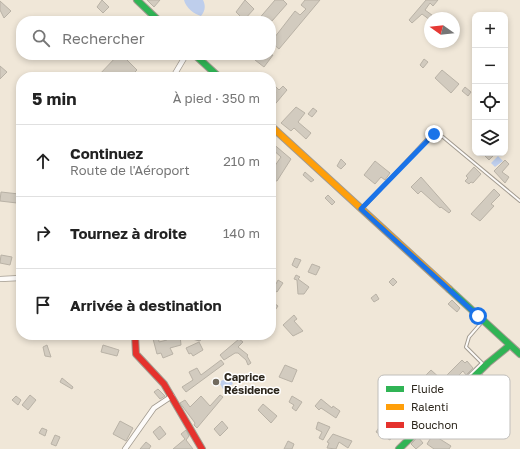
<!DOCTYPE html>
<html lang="fr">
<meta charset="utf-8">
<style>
body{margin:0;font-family:"Golos Text",sans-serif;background:#f2f2f2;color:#222}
.controls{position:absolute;right:12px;top:12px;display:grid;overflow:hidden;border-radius:8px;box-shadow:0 2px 6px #0003}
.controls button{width:36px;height:36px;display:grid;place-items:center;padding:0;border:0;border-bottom:1px solid #e0e0e0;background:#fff;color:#222;font:20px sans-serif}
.compass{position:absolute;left:424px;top:12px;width:36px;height:36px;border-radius:50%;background:#fff;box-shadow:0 2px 6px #0003;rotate:285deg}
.stop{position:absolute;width:12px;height:12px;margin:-9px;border:3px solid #1a73e8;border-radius:50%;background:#fff}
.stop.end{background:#1a73e8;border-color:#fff;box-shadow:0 1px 4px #0008}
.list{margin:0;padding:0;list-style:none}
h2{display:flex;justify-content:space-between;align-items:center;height:52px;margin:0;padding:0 16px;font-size:17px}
h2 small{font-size:13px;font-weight:400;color:#767676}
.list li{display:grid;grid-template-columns:26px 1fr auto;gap:12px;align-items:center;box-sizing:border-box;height:72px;padding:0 16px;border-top:1px solid #e0e0e0}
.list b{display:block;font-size:15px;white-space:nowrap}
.list p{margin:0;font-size:13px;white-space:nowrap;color:#767676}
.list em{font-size:13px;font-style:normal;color:#767676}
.icon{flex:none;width:22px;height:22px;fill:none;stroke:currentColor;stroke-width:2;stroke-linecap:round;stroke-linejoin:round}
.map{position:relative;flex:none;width:520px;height:449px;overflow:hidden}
.search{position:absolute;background:#fff;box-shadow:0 2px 6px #0003;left:16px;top:16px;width:260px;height:44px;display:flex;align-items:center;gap:10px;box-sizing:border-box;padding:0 14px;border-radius:16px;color:#767676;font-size:15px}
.panel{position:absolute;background:#fff;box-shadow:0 2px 6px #0003;left:16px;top:72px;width:260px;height:268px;border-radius:16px}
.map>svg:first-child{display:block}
</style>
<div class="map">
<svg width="520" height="449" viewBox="0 0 520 449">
<rect width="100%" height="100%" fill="#f0e7d8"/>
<path fill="#beceec" d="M 184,0 L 203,0 C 206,6 205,11 201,16 C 194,14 186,8 184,0 Z
M 498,156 L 503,161 L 495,167 L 491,163 Z
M 229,377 L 233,384 L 223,389 L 219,382 Z"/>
<path fill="#d2cbbf" stroke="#b9b2a6" d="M 102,0 L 109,7 L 103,13 L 97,7 Z
M 147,0 L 160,0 L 154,7 Z
M 245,0 L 254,9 L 244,20 L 236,12 Z
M 275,0 L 283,0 L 287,4 L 272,21 L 257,21 Z
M 305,0 L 320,0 L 279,49 L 271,42 L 295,11 L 300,15 L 306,9 L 301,5 Z
M 426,0 L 438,0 L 433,6 L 430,3 L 425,10 L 436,18 L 430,18 L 430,20 L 422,14 L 412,23 L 409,20 Z
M 0,1 L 11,11 L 4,18 L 0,10 Z
M 118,55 L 122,55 L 137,70 L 130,77 L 97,77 Z
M 259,55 L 273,55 L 264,67 L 255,60 Z
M 424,59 L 428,62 L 423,68 L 420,65 Z
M 0,66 L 7,72 L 0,79 Z
M 442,70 L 459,84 L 451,93 L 435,78 Z
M 275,86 L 279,90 L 283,86 L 287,90 L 271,109 L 271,98 L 276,92 L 272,89 Z
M 465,87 L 471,92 L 468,96 L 462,91 Z
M 296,107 L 305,113 L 298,122 L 311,133 L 306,139 L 294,128 L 291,131 L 281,123 Z
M 313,108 L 317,111 L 312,117 L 308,114 Z
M 271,142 L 291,159 L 277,181 L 271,180 L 271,169 L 272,170 L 281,157 L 271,148 Z
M 482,153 L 496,153 L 489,160 Z
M 341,159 L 346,164 L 341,169 L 337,166 Z
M 505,160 L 509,164 L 502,172 L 509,177 L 505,183 L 494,171 Z
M 375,161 L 390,173 L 385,180 L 381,177 L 375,184 L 364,175 Z
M 474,167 L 481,174 L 473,183 L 471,182 L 469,184 L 465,181 L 468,178 L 466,176 Z
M 305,172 L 314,180 L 311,182 L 303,175 Z
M 421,177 L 451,211 L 449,213 L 441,207 L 440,208 L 421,191 L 418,194 L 411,187 Z
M 494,189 L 500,195 L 491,204 L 494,206 L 480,221 L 471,214 Z
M 1,192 L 19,194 L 17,203 L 0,201 Z
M 328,195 L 335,202 L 332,205 L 325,198 Z
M 1,255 L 12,257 L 10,265 L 0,263 Z
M 295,258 L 301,260 L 297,268 L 292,265 Z
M 312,264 L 320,267 L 316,275 L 308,272 Z
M 296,275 L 300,277 L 298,279 L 309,287 L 304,294 L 298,294 L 297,280 L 294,279 Z
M 393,278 L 397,282 L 393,286 L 389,282 Z
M 278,280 L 283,283 L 277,292 L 271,288 L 271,281 L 276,284 Z
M 376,294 L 379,299 L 374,302 L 371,298 Z
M 452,300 L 460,308 L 457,312 L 448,304 Z
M 271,301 L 278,306 L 271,316 Z
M 294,315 L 297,319 L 294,321 L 303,331 L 293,336 L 283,325 Z
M 152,335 L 158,335 L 159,342 L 167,340 L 166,335 L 180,335 L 181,345 L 170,348 L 173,354 L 163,358 L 161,353 L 157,354 Z
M 193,335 L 203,335 L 200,341 L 192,339 Z
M 239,339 L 243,342 L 238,347 L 248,355 L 247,356 L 251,363 L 248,365 L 246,360 L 238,353 L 235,353 L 224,360 L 220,355 Z
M 199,342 L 203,350 L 193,356 L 191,353 L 189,354 L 186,348 Z
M 47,345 L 51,357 L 45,356 L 43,347 Z
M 103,345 L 119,350 L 117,356 L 101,352 Z
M 221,360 L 224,364 L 186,392 L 182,387 L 193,380 L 189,372 L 197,368 L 201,375 Z
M 462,360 L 465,363 L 467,361 L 473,368 L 466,375 L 463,371 L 453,381 L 451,379 L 442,390 L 444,396 L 440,399 L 434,393 L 436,388 L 424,377 L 431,370 L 442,380 Z
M 285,365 L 297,370 L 292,382 L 279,377 Z
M 483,374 L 479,380 L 456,403 L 458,406 L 455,409 L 452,407 L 447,412 L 446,410 Z
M 62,378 L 73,387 L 72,389 L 60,382 Z
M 158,389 L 165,396 L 160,399 L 154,392 Z
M 30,395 L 36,400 L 28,410 L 22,405 Z
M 220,395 L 223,397 L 197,428 L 194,425 L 195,423 L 180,403 L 185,400 L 190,407 L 201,396 L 210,406 Z
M 16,396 L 21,400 L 18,405 L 12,400 Z
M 292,396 L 302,402 L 296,411 L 292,408 L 294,405 L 289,402 Z
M 321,399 L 332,408 L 333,406 L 340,411 L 336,418 L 321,408 L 319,410 L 315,406 Z
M 263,404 L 277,416 L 271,423 L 258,410 Z
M 120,421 L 133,428 L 126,441 L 113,434 Z
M 222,421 L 228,428 L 220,436 L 214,429 Z
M 318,422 L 330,427 L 323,440 L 319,438 L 322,432 L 316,429 Z
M 388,422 L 396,428 L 391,435 L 393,436 L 390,440 L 376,432 L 382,423 L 386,426 Z
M 160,426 L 166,434 L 159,440 L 153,432 Z
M 42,428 L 47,430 L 45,436 L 39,433 Z
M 186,430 L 189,436 L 186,440 L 193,449 L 173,449 L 185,439 L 181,434 Z
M 333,434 L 352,441 L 348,448 L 339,442 L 336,449 L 327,448 L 329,443 L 327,442 Z
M 55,435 L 60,437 L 56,446 L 51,444 Z
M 432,436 L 435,436 L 451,446 L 449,449 L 434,449 L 427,444 Z
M 418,437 L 423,443 L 416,449 L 411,444 Z
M 288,441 L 294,444 L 292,449 L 284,449 Z
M 146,442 L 151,446 L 149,449 L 140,449 Z"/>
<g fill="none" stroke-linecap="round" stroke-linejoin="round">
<g stroke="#a29b90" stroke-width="4">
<path id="lane" d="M 363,208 L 429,137 L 437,134 L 443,137 L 520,201
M 406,377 L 441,403 L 482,363 L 466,347 L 469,337 L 482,322
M 419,425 L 441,403"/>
</g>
<g stroke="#a29b90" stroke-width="6">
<path id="street" d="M 173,77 L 186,55
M 0,279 L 21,278
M 125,449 L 154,408 L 172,396"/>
</g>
<g stroke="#a29b90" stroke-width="8">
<path id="fast" d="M 137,0 L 159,21
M 195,55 L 219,77
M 449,289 L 520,354
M 399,449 L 488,363 L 510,345"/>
</g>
<g stroke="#a29b90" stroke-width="8">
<path id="slow" d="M 271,126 L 449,289"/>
</g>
<g stroke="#a29b90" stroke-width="8">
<path id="jam" d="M 135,335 L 136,354 L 164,384 L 202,449"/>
</g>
<use href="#lane" stroke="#fdfbf9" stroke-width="2"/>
<use href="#street" stroke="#fdfbf9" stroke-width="4.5"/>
<use href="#fast" stroke="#30b455" stroke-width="6"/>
<use href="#slow" stroke="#ff9f0a" stroke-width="6"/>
<use href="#jam" stroke="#e5322d" stroke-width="6"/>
</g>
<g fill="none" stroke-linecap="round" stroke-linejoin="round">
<path stroke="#1a73e8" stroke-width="5" d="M 434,134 L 361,209 L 478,316"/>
</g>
<circle fill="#716a5e" stroke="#fff" stroke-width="1.5" cx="216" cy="382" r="4"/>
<g text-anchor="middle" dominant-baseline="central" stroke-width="3" stroke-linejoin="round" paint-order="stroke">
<g font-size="11" font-weight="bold" fill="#2d271d" stroke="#fff" text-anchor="start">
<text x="224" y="376">Caprice<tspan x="224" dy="13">Résidence</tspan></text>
</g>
</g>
<rect x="378" y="375" width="132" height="64" rx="6" fill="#fff" stroke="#c0bebb" stroke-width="1"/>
<rect x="386" y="386" width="18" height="6" fill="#30b455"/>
<rect x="386" y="404" width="18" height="6" fill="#ff9f0a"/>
<rect x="386" y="422" width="18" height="6" fill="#e5322d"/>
<g font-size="11" fill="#2d271d">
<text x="411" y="393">Fluide</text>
<text x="411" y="411">Ralenti</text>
<text x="411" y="429">Bouchon</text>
</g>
</svg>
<div class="controls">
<button>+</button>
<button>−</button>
<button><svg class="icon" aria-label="locate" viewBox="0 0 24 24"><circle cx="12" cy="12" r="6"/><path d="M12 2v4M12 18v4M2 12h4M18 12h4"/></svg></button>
<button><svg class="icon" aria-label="layers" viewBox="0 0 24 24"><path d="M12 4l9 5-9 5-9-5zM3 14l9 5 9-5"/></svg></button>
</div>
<svg class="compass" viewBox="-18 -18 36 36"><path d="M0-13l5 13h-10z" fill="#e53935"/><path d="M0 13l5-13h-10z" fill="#767676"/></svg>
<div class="stop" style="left:478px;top:316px"></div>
<div class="stop end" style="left:434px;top:134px"></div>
<div class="search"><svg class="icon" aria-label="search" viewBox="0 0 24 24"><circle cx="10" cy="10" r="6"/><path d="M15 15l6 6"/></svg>Rechercher</div>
<section class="panel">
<h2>5 min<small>À pied · 350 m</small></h2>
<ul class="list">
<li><svg class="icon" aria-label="ahead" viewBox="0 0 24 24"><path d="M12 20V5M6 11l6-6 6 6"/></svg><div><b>Continuez</b><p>Route de l'Aéroport</p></div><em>210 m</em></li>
<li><svg class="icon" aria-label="right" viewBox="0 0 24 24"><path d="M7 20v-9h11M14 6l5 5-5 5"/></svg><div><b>Tournez à droite</b></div><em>140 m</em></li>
<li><svg class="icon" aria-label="arrive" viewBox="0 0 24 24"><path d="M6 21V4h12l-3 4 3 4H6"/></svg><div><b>Arrivée à destination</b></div></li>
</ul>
</section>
</div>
